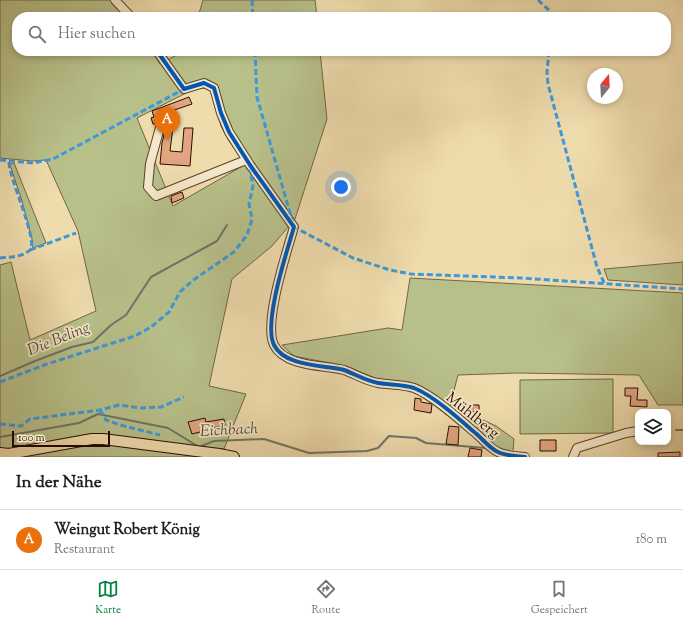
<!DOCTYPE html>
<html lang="de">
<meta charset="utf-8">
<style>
body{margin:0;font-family:"Sorts Mill Goudy",serif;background:#f2f2f2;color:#202124}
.controls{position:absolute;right:12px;bottom:12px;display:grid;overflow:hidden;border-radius:8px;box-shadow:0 2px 6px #0003}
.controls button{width:36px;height:36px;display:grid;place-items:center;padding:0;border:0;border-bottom:1px solid #e0e0e0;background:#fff;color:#202124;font:20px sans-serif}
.compass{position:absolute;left:587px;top:68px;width:36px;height:36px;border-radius:50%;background:#fff;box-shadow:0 2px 6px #0003;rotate:18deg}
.scale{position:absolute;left:12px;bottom:10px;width:98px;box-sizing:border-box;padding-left:4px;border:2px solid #2a0d00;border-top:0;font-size:11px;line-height:14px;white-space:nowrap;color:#2a0d00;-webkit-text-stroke:3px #f5e8ca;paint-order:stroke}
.you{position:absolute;left:341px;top:187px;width:14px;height:14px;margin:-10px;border:3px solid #fff;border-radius:50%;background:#1a73e8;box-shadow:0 0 0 6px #1a73e833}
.badge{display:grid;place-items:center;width:26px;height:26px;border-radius:50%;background:#0b8043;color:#fff;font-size:13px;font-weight:700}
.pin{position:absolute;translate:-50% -33px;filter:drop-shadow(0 1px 2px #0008)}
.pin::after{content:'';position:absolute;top:21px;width:14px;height:12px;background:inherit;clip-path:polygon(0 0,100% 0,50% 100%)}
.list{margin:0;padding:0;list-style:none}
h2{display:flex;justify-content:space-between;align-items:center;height:52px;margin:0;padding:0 16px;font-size:17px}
h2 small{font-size:13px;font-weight:400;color:#757577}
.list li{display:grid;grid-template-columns:26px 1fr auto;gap:12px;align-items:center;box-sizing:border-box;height:60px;padding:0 16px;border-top:1px solid #e0e0e0}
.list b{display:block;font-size:15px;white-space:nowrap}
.list p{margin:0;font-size:13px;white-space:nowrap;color:#757577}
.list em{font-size:13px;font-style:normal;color:#757577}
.icon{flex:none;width:22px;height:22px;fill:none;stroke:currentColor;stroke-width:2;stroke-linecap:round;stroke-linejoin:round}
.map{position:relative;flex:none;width:683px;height:457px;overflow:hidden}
.search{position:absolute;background:#fff;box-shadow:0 2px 6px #0003;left:12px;right:12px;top:12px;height:44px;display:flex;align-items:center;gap:10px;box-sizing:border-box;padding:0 14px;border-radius:16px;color:#757577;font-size:15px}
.sheet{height:112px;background:#fff}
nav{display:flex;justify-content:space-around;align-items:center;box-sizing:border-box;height:56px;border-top:1px solid #e0e0e0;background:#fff;font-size:11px;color:#757577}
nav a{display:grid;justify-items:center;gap:2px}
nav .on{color:#0b8043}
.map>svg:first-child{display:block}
</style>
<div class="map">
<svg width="683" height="457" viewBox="0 0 683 457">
<rect width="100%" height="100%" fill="#efdcad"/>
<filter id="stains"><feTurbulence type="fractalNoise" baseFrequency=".005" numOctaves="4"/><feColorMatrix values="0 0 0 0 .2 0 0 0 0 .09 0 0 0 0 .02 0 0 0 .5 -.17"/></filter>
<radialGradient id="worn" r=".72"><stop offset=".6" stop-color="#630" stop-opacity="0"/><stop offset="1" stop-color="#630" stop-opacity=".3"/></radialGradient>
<path fill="#b8c08a" stroke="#716645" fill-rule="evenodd" d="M 0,0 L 111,0 L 127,17 L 17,17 L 17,51 L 152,51 L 160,64 L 184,51 L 320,51 L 327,119 L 295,219 L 272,246 L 232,279 L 209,386 L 246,394 L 224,449 L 169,444 L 116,436 L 6,450 L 0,449 L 0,265 L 11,262 L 30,340 L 96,311 L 78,231 L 46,160 L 32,161 L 0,158 ZM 196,88 L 206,88 L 211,91 L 221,126 L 229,141 L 246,164 L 173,206 L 137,118 Z
M 203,0 L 315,0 L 317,17 L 198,17 Z
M 14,163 L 46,243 L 33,248 L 32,239 L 22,201 L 11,168 L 10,164 Z
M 683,262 L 683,285 L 608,280 L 604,269 Z
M 410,278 L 683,293 L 683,405 L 658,405 L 639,375 L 517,373 L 458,375 L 450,406 L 409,382 L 380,380 L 345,366 L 294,356 L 282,345 L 388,328 L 402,330 Z
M 613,379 L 613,433 L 520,434 L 520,380 Z
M 461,417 L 483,420 L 496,426 L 514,439 L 513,452 L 497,448 Z
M 92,442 L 201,457 L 14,457 Z"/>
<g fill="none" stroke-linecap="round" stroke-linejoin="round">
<path stroke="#6d7569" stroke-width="2" d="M 0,376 L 35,361 L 72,347 L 93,342 L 111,325 L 126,315 L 151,277 L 217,241 L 227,225
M 676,430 L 683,430
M 0,437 L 79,423 L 98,414 L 168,428 L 199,447 L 214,441 L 264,439 L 309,453 L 367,451 L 378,448 L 389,436 L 416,438 L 426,443 L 485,448"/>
</g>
<path fill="#e2a580" stroke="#2a0d00" d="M 189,97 L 192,104 L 160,115 L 156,117 L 155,124 L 153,124 L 151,118 L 154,117 L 152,111 Z
M 166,126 L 173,127 L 170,151 L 182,152 L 184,128 L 193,128 L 190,166 L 160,164 L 162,143 Z
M 182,192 L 184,198 L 172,203 L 171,196 Z
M 625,388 L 638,388 L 637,400 L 647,400 L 647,407 L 630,406 L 631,396 L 625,396 Z
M 415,398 L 421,399 L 421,402 L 432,404 L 431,413 L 414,410 Z
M 464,405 L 479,405 L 479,412 L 464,412 Z
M 205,418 L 206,422 L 224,419 L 225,425 L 208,429 L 208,430 L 192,434 L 188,422 Z
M 449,426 L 459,427 L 458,445 L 446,444 Z
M 540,440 L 556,440 L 556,451 L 540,451 Z
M 470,448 L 482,450 L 481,457 L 468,457 Z
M 680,452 L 680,457 L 658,457 L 658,453 Z"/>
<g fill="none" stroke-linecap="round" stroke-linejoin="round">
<g stroke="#5b412b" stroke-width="10">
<path id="minor" d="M 115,0 L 131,17
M 157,51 L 184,89 L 204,83 L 214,88 L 221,113 L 229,132 L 250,165 L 294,227 C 287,251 263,323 274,345 C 285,367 324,365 344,370 C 355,374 366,381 378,383 C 390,385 402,384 414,388 C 432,395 457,417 473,431 C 481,437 489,448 498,452 C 506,456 516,456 525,457
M 162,120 L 150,164 L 148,187 L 156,196 L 246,160
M 573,457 L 577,448 L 626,433 L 638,431"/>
</g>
<g stroke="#2a0d00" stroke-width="12">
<path id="major" d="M 0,453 L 9,454 L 92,439 L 103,439 L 219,454 L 234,457"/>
</g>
<use href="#minor" stroke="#f5e8ca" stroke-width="8"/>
<use href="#major" stroke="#efdcad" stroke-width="10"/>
<path stroke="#3d99dc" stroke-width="3" stroke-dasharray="6 3" stroke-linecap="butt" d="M 252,0 L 253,17
M 538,0 L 550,11 L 553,17
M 255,51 L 257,97 L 294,227 L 353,258 L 390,270 L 411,274 L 521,278 L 683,289
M 549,51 L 547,72 L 548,84 L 597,267 L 605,285
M 0,160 L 33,163 L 53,159 L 184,89
M 30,250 L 76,233
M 0,258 C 9,257 23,257 30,250 C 39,241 8,177 9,161
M 0,382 L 44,365 L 135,336 L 151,327 L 169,312 L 180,292 L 192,281 L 234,252 L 247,235 L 252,219 L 249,204 L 253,186 L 250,169
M 100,410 L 106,420 L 120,425 L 160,435
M 0,424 L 21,426 L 30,419 L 100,410 L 119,405 L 141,408 L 161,407 L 184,397"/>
<g stroke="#f5e8ca" stroke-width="6">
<path id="cycleway" d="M 157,51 L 184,89 L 204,83 L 214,88 L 221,113 L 229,132 L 250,165 L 294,227 C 287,251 263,323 274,345 C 285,367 324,365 344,370 C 355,374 366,381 378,383 C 390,385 402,384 414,388 C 432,395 457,417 473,431 C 481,437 489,448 498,452 C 506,456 516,456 525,457"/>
</g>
<use href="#cycleway" stroke="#0057b8" stroke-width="4"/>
</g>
<g text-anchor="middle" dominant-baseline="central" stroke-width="3.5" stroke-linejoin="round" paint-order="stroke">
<g font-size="15" fill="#2a0d00" stroke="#f5e8ca">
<text transform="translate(472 416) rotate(39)">Mühlberg</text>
</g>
<g font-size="16" font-style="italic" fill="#514a3d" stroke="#f5e8ca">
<text transform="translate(59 340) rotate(-22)">Die Beling</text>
<text transform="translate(229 431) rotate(-3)">Eichbach</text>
</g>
</g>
<rect width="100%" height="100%" filter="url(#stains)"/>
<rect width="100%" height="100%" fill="url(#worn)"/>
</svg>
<div class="controls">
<button><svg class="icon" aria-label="layers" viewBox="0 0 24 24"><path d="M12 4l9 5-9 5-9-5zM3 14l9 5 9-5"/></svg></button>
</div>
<svg class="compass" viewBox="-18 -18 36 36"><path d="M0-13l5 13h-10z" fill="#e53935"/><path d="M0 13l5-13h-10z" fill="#757577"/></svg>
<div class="scale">100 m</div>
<div class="you"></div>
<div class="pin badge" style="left:167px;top:140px;background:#e8710a">A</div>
<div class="search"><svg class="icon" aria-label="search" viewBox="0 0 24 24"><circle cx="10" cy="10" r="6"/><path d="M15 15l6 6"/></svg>Hier suchen</div>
</div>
<section class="sheet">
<h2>In der Nähe<small></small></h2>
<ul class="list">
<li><span class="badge" style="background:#e8710a">A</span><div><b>Weingut Robert König</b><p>Restaurant</p></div><em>180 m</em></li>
</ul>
</section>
<nav>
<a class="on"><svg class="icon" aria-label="map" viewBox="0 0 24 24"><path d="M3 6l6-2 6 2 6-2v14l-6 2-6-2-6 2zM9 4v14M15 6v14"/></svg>Karte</a>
<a><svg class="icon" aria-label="directions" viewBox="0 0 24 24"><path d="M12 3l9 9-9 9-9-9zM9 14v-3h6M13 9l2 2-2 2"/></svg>Route</a>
<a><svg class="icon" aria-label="saved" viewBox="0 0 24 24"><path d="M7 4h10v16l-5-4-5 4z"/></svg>Gespeichert</a>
</nav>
